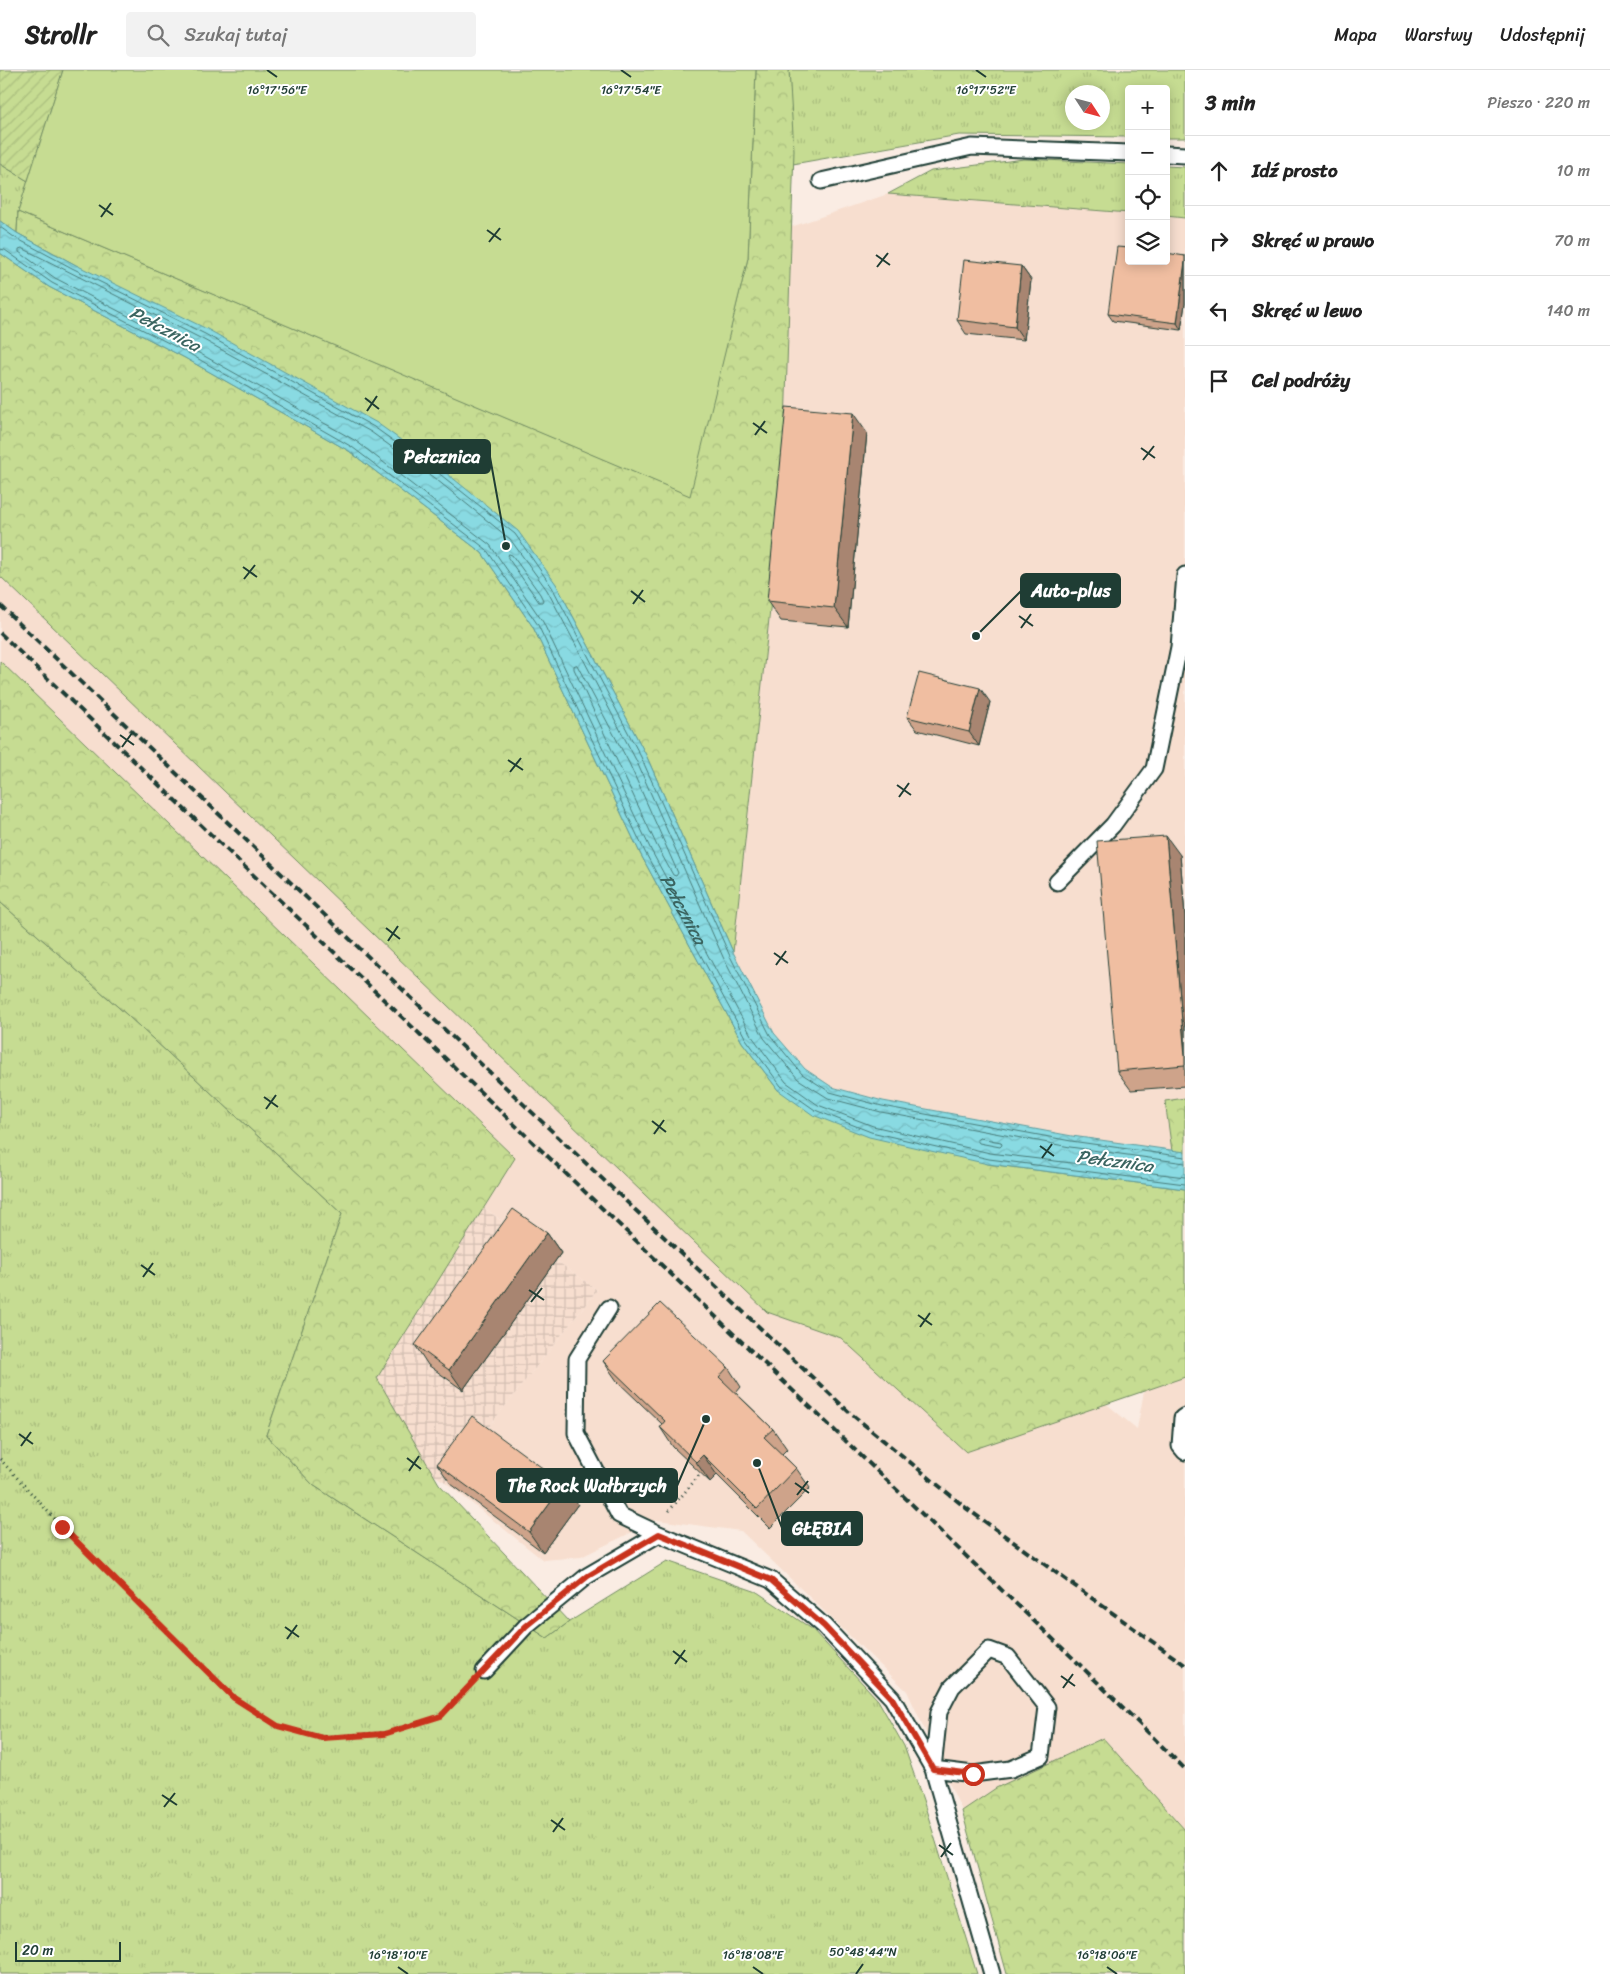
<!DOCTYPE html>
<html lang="pl">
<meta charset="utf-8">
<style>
body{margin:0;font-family:Sriracha,sans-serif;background:#f2f2f2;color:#222}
.controls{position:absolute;right:15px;top:15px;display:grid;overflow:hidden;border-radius:5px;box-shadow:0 2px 12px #0003}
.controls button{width:45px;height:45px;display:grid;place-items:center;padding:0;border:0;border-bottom:1px solid #e0e0e0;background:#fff;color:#222;font:25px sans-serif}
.compass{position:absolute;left:1065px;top:15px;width:45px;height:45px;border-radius:50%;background:#fff;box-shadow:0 2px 12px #0003;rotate:126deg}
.scale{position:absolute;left:15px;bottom:12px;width:106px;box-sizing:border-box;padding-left:5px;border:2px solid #1f3d34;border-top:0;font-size:14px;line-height:18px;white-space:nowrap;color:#1f3d34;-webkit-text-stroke:4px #fff;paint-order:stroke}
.stop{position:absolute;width:15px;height:15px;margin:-11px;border:4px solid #c8321e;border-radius:50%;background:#fff}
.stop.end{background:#c8321e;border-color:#fff;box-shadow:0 1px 5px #0008}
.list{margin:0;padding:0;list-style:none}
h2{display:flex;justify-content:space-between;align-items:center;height:65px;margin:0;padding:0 20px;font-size:21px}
h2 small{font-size:16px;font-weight:400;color:#767676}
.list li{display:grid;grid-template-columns:32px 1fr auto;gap:15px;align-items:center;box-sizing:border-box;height:70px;padding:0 20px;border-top:1px solid #e0e0e0}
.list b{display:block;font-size:19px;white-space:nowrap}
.list em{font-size:16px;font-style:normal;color:#767676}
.icon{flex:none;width:28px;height:28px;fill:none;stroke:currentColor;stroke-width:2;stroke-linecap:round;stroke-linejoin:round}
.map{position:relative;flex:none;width:1185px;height:1904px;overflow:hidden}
header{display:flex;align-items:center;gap:30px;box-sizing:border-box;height:70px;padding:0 25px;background:#fff;border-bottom:1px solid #e0e0e0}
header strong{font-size:24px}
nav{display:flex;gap:28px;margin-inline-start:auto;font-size:18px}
.search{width:350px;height:45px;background:#f2f2f2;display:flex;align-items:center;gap:12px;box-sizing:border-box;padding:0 18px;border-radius:5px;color:#767676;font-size:19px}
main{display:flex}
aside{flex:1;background:#fff}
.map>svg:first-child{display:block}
</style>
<header>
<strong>Strollr</strong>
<div class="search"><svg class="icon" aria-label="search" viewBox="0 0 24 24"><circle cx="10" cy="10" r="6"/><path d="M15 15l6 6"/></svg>Szukaj tutaj</div>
<nav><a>Mapa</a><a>Warstwy</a><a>Udostępnij</a></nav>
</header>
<main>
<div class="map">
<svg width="1185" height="1904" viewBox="0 0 1185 1904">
<defs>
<pattern id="industrial-grid" width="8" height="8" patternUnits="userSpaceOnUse" patternTransform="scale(1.25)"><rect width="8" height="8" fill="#f7decf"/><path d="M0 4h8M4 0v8" fill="none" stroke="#d3bfb2"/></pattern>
<pattern id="grass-tufts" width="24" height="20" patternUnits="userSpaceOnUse" patternTransform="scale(1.25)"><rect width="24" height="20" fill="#c6dc92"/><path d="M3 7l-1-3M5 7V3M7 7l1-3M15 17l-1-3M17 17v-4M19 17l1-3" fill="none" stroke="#aabe7e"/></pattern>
<pattern id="forest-crowns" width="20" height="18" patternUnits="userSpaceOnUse" patternTransform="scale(1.25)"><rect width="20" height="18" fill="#c6dc92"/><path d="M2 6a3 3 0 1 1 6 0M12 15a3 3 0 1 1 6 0" fill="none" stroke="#aabe7e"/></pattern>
<pattern id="garden-furrows" width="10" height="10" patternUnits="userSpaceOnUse" patternTransform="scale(1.25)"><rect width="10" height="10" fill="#c6dc92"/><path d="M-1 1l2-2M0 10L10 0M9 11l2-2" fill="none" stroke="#aabe7e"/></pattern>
<pattern id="water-waves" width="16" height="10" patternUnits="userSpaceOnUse" patternTransform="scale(1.25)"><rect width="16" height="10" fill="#89dae2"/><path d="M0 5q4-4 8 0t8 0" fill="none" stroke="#76bcc2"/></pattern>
</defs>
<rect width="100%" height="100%" fill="#faece3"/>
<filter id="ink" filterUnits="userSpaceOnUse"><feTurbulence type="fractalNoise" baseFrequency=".02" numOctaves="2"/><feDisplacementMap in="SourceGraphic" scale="10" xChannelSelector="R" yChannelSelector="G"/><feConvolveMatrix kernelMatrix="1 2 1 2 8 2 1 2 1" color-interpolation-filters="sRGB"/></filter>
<g filter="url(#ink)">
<path fill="#f7decf" d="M 888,124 L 1129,143 L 1129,191 L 1166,191 L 1166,146 L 1185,148 L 1185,1028 L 1165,1031 L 1172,1081 L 1072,1066 L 883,1031 L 832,1017 L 805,999 L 774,963 L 733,882 L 783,419 L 791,157 Z
M 0,386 L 916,1177 L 1137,1359 L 1146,1311 L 1185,1297 L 1185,1811 L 1085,1689 L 962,1741 L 907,1621 L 741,1461 L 657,1450 L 581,1487 L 543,1490 L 445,1412 L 597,1220 L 326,1023 L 0,697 Z"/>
<path fill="url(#industrial-grid)" d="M 407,1082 L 597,1220 L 445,1412 L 313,1330 Z"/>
<path fill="url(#grass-tufts)" stroke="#728c63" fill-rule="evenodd" d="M 789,0 L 1185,0 L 1185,68 L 1166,68 L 1166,19 L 1129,19 L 1129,67 L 959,65 L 793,94 ZM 1072,22 L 1102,22 L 1102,52 L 1072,52 Z
M 1024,89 L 1129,94 L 1129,143 L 888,124 L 931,101 Z
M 0,94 L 28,111 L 18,142 L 17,163 L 0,151 Z
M 1166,96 L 1185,97 L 1185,148 L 1166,146 Z
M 0,832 L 126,944 L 342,1144 L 266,1365 L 313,1415 L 547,1568 L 569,1552 L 667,1491 L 757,1522 L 812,1559 L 878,1630 L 904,1676 L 923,1730 L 977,1904 L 0,1904 Z"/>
<path fill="url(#forest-crowns)" stroke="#728c63" d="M 756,0 L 789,0 L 794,80 L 783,419 L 733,882 L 646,685 L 556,514 L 74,194 L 17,163 L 18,142 L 689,425 L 748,188 Z
M 0,183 L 49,217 L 185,288 L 349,381 L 482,483 L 533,557 L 641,785 L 742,972 L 778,1020 L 988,1094 L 1185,1119 L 1185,1307 L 966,1382 L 841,1268 L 767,1242 L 0,506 Z
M 0,591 L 515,1088 L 377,1308 L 439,1414 L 569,1552 L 547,1568 L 313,1415 L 266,1365 L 342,1144 L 126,944 L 0,832 Z
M 1185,1028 L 1185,1082 L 1172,1081 L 1165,1031 Z
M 1103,1668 L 1185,1760 L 1185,1904 L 1007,1904 L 962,1741 L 996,1718 Z"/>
<path fill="url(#garden-furrows)" stroke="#728c63" d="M 0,0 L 63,0 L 28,111 L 0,94 Z"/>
<path fill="#c6dc92" stroke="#728c63" d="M 63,0 L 756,0 L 748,188 L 690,426 L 18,142 Z"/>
<path fill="url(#water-waves)" stroke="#5f9b9c" d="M 0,151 L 17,163 L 74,194 L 207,259 L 377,353 L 444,401 L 518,461 L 556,514 L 646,685 L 733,882 L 774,963 L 805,999 L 832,1017 L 883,1031 L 1072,1066 L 1185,1082 L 1185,1119 L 988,1094 L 869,1067 L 813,1045 L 778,1020 L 742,972 L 641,785 L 533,557 L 482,483 L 349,381 L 185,288 L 49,217 L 0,183 Z"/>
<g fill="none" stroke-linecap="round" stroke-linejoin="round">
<g stroke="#497c7a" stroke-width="1">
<path d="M 0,157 L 14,167 L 72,198 L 205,264 L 374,357 L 441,405 L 515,464 L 552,517 L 641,687 L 729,884 L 770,965 L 802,1004 L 830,1022 L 882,1036 L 1071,1071 L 1185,1087"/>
<path d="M 0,179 L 5,180 L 52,213 L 188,283 L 352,377 L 486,479 L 538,555 L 645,782 L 746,969 L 781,1016 L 815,1040 L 871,1062 L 989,1089 L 1185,1114"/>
<path d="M 509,484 L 512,485 L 540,524 L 543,530 L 542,532 L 539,532 L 508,488 Z"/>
<path d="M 577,595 L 629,693 L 678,803 L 676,806 L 673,805 L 657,776 L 574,599 L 574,596 Z"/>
<path d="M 980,1068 L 1001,1072 L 1002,1075 L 1000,1077 L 979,1073 L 977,1070 Z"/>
<path id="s1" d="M 1185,1093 L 1070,1077 L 881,1042 L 828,1028 L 798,1009 L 764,968 L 723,887 L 636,690 L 547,520 L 510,469 L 437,410 L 371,362 L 202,269 L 22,178 L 19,179 L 19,182 L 55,208 L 190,278 L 356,371 L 490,475 L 543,552 L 651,780 L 751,965 L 786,1012 L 818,1035 L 873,1056 L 990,1083 L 1185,1107"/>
</g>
<g stroke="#1f3d34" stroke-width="19">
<path id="service" d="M 1166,84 L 1185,85
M 821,111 L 972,77 L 1129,83
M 1057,812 L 1113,755 L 1154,699 L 1179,577 L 1185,505
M 609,1238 L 577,1289 L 576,1363 L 619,1445 L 659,1464 L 771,1510 L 824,1556 L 892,1628 L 933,1699 L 992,1904
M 1185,1346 L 1182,1348 L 1180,1376 L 1185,1382
M 989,1580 L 1008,1587 L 1047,1637 L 1041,1686 L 1011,1699 L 973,1704 L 933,1699 L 939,1642 L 952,1617 Z
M 484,1601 L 526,1556 L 587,1506 L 659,1464"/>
</g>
<path stroke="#1f3d34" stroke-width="3" stroke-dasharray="1 4" stroke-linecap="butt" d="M 0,1389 L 62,1457 L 234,1628 L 278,1656 L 323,1667 L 384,1663 L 441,1646 L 467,1618
M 669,1441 L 701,1403"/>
<use href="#service" stroke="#fff" stroke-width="15"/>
<path stroke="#1f3d34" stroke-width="4" stroke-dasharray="8 4" stroke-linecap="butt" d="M 0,535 L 444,959 L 850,1343 L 966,1438 L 1185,1595
M 0,563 L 1077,1592 L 1185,1699"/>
</g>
<path fill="#cea38a" stroke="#1f3d34" d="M 1185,186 L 1185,234 L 1181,260 L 1113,251 L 1108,244 Z
M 1021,196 L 1031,210 L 1024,270 L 966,264 L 957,250 Z
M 867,363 L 848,557 L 781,551 L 767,531 Z
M 990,632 L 979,676 L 917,660 L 907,647 Z
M 1180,785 L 1185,846 L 1185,1016 L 1131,1020 L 1117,1001 Z
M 547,1163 L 561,1183 L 463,1320 L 428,1295 L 415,1275 Z
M 603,1291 L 728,1297 L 741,1317 L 736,1323 L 773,1359 L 787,1379 L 782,1384 L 796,1398 L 810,1418 L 770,1458 L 717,1405 L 710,1412 L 673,1377 L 660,1357 L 662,1354 L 617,1311 Z
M 437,1394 L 578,1434 L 543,1482 L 451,1414 Z"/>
<path fill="#a88571" stroke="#1f3d34" d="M 1185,191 L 1185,234 L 1181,260 L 1177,253 Z
M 1021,196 L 1031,210 L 1024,270 L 1015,257 Z
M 853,343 L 867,363 L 848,557 L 834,538 Z
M 980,618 L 990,632 L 979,676 L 969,662 Z
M 1166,766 L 1180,785 L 1185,846 L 1185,986 Z
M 547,1163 L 561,1183 L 463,1320 L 449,1300 Z
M 703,1385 L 717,1405 L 710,1412 L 696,1392 Z
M 564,1414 L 578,1434 L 543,1482 L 529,1462 Z"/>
<path fill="#f0bea1" stroke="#1f3d34" d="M 1117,177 L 1129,178 L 1129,191 L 1166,191 L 1166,183 L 1185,186 L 1185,191 L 1177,253 L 1108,244 Z
M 964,190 L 1021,196 L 1015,257 L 957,250 Z
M 786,337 L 853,343 L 834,538 L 767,531 Z
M 919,603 L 980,618 L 969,662 L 907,647 Z
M 1166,766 L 1185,986 L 1185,995 L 1117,1001 L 1097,771 Z
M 513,1139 L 547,1163 L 449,1300 L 415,1275 Z
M 660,1233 L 728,1297 L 719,1307 L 773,1359 L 764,1367 L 796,1398 L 757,1439 L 703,1385 L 696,1392 L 660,1357 L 665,1351 L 603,1291 Z
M 472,1346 L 564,1414 L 529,1462 L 437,1394 Z"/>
</g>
<g fill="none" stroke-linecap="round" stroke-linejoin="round" filter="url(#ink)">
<path stroke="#c8321e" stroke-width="6" d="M 62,1457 L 234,1628 L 278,1656 L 322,1668 L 384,1664 L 441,1646 L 526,1556 L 588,1506 L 659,1464 L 771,1510 L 824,1556 L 892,1628 L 933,1699 L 973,1704"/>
</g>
<path fill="none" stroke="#1f3d34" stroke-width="2" d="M 267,0 L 277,7M 621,0 L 631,7M 976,0 L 986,7M 99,135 L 113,145M 101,147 L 111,133M 487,160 L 501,170M 489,172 L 500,158M 876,185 L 890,195M 877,197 L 888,183M 365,328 L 379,339M 367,341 L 377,326M 753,353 L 767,363M 755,365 L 765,351M 1141,378 L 1155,388M 1143,390 L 1154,376M 243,497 L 257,507M 244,509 L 255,495M 631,521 L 645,532M 633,534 L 643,520M 1019,546 L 1033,556M 1021,558 L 1031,544M 120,665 L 134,675M 122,677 L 132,663M 508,690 L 523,700M 510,702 L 521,688M 897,715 L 911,725M 899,727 L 909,713M 386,858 L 400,869M 388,871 L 398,856M 774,883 L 788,893M 776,895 L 786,881M 264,1027 L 278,1037M 266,1039 L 276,1025M 652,1051 L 666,1062M 654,1064 L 664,1050M 1040,1076 L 1054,1086M 1042,1088 L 1052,1074M 141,1195 L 155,1205M 143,1207 L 153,1193M 529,1220 L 544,1230M 531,1232 L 542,1218M 918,1245 L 932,1255M 920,1257 L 930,1243M 19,1364 L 33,1374M 21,1376 L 31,1362M 407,1388 L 421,1399M 409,1401 L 419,1386M 795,1413 L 809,1423M 797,1425 L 808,1411M 285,1557 L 299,1567M 287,1569 L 297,1555M 673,1581 L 687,1592M 675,1594 L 685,1580M 1061,1606 L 1075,1616M 1063,1618 L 1073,1604M 162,1725 L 177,1735M 164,1737 L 175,1723M 551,1750 L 565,1760M 553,1762 L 563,1748M 939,1775 L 953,1785M 941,1787 L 951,1773M 398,1897 L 408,1904M 753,1897 L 763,1904M 1107,1897 L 1117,1904M 856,1904 L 863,1894"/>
<g text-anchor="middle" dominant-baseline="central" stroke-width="4" stroke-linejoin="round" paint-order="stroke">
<g font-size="18" font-style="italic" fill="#3a6460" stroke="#fff">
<text transform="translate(165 259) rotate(28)">Pełcznica</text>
<text stroke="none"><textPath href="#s1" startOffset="2559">Pełcznica</textPath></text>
<text transform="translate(1115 1091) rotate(8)">Pełcznica</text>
</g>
</g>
<g font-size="12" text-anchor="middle" fill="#1f3d34" stroke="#fff" stroke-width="4" stroke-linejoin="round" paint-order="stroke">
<text x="277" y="24">16°17'56"E</text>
<text x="986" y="24">16°17'52"E</text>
<text x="631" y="24">16°17'54"E</text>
<text x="863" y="1886">50°48'44"N</text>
<text x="398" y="1889">16°18'10"E</text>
<text x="753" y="1889">16°18'08"E</text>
<text x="1107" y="1889">16°18'06"E</text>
</g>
<path fill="none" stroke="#1f3d34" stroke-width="2" d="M506 476L490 387M976 566L1021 521M706 1349L677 1416M757 1393L782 1458"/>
<g fill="#1f3d34" stroke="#fff" stroke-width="2">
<circle cx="506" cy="476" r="5"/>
<circle cx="976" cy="566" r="5"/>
<circle cx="706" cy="1349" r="5"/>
<circle cx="757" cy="1393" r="5"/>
</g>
<g fill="#1f3d34" stroke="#1f3d34" stroke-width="2">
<rect x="394" y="370" width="96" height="33" rx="5"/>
<rect x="1021" y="504" width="99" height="33" rx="5"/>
<rect x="497" y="1399" width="180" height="33" rx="5"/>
<rect x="782" y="1442" width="80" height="33" rx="5"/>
</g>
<g font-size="18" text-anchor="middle" font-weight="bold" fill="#fff">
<text x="442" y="393">Pełcznica</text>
<text x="1071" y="527">Auto-plus</text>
<text x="587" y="1422">The Rock Wałbrzych</text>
<text x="822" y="1465">GŁĘBIA</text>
</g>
</svg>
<div class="controls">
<button>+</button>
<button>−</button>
<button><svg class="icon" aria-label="locate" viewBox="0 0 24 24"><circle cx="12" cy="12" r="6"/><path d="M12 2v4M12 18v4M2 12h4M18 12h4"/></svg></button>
<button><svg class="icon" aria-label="layers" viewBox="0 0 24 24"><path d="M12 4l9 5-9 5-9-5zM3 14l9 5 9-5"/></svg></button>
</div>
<svg class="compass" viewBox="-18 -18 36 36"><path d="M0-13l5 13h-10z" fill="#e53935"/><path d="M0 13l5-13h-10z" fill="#767676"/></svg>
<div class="scale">20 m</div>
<div class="stop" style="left:973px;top:1704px"></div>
<div class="stop end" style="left:62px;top:1457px"></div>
</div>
<aside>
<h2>3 min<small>Pieszo · 220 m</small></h2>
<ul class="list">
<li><svg class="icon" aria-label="ahead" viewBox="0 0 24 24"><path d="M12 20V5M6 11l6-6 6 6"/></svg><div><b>Idź prosto</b></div><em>10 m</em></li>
<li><svg class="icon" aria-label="right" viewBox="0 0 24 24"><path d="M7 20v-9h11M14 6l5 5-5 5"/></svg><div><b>Skręć w prawo</b></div><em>70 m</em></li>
<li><svg class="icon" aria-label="left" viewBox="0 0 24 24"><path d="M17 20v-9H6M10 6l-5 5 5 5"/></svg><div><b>Skręć w lewo</b></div><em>140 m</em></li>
<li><svg class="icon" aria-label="arrive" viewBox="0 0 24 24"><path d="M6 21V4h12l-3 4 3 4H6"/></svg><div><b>Cel podróży</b></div></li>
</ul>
</aside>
</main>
